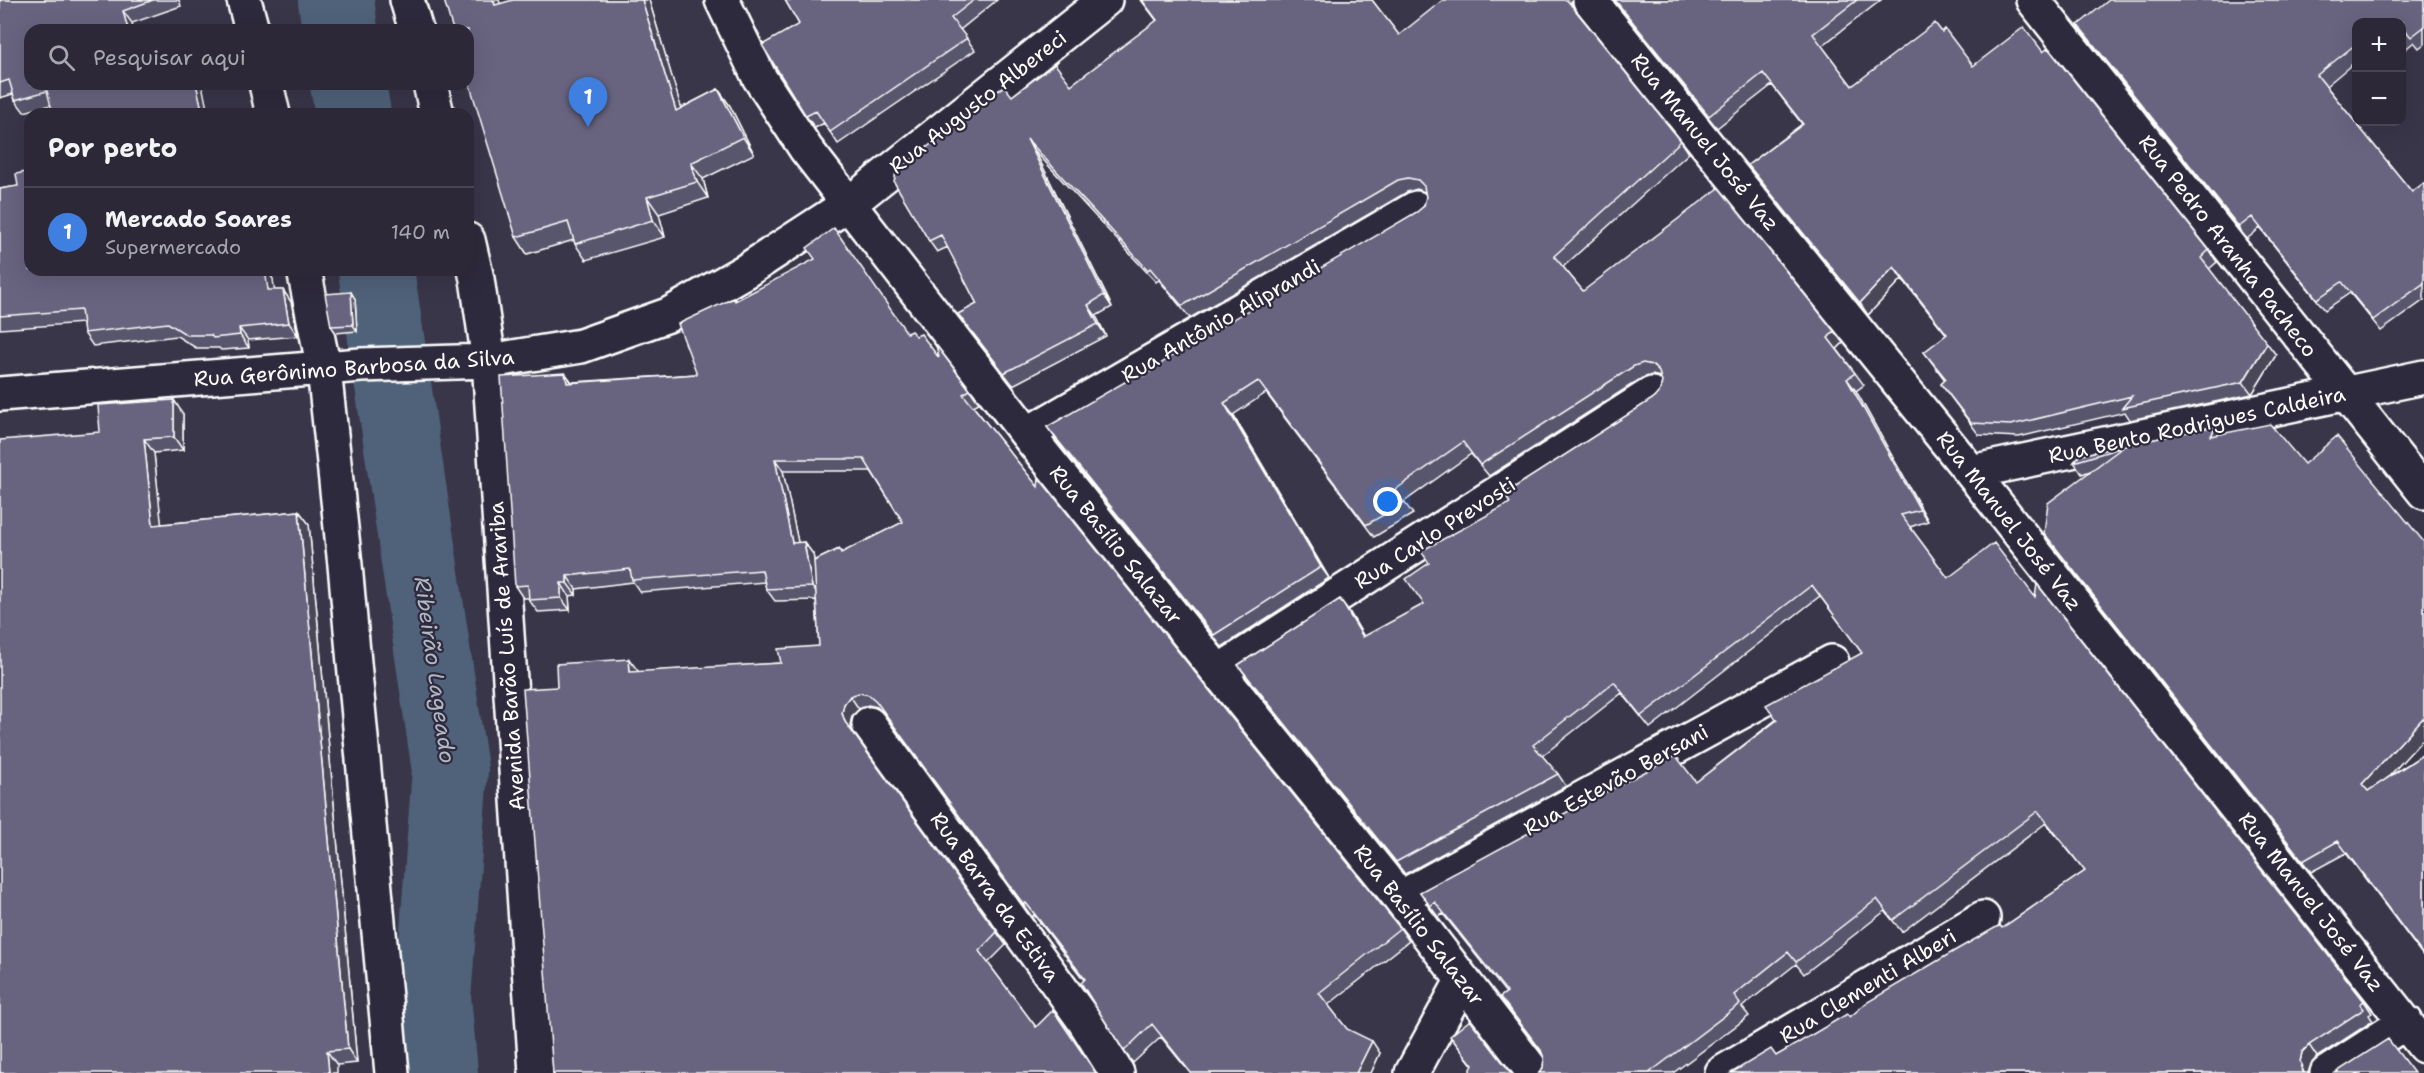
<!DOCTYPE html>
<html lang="pt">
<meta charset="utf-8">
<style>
body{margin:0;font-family:"Shantell Sans",sans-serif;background:#343040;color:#f1f3f6}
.controls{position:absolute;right:18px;top:18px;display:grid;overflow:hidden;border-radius:12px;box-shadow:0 6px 24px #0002}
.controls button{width:54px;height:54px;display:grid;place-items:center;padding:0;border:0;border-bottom:2px solid #484453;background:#2c2838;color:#f1f3f6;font:30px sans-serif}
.you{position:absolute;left:1388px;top:502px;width:21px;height:21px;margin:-15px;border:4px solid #fff;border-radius:50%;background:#1a73e8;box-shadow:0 0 0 9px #1a73e833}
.badge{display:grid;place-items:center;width:39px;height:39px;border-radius:50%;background:#8bbbb9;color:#fff;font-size:20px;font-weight:700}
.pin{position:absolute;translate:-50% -50px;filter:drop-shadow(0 2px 3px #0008)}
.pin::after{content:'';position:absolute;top:32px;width:21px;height:18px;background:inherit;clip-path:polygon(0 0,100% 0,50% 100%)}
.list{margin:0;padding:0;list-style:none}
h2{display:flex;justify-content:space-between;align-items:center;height:78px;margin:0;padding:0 24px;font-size:26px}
h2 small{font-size:20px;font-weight:400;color:#a6a6ae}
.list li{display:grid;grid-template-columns:39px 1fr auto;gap:18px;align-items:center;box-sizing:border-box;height:90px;padding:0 24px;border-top:2px solid #484453}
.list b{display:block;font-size:22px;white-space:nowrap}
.list p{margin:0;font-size:20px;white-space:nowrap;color:#a6a6ae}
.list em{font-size:20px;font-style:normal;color:#a6a6ae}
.icon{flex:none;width:33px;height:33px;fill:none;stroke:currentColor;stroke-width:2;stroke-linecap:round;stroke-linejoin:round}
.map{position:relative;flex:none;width:2424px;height:1073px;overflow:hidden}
.search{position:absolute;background:#2c2838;box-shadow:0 6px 24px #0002;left:24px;top:24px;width:450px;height:66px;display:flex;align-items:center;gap:15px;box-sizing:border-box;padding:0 21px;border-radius:18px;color:#a6a6ae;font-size:22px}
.panel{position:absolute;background:#2c2838;box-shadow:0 6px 24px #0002;left:24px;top:108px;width:450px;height:168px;border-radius:18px}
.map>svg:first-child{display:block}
</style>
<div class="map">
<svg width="2424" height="1073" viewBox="0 0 2424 1073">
<rect width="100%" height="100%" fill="#3a364a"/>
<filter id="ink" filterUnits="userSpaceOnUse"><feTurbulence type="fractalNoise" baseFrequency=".0167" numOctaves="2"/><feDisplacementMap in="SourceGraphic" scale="12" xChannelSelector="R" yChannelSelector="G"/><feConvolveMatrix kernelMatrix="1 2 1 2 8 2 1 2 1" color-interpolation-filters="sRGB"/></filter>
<g filter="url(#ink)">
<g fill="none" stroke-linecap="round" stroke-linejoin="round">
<path stroke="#4f627a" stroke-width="76" d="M 336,0 L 340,30
M 348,84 L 353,114
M 376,270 L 450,770 L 433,998 L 440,1073"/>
<g stroke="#fff" stroke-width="38">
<path id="minor" d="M 244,0 L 252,30
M 407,0 L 416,30
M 722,0 L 759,77 L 806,149 L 1027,434 L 1400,898 L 1534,1073
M 1590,0 L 1971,472 L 2424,1046
M 2033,0 L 2424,492
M 266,84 L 273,114
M 430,84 L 437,114
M 468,240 L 477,279 L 489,361 L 536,1073
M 304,270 L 324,369 L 345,565 L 392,1073
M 0,394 L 361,365 L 489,361 L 581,346 L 668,315 L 747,270 L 850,203 L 1105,0
M 1027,434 L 1416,208
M 1971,472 L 2424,377
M 1218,672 L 1652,394
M 869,724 L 1083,1019 L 1117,1073
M 1400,898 L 1832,662
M 1412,1073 L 1462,981
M 1722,1073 L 1983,918
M 2327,1073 L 2406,1022"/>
</g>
<use href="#minor" stroke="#2f2a3d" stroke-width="33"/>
</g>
<path fill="#59566d" stroke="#fff" stroke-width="1.5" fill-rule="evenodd" d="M 0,0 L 179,0 L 181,6 L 132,23 L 133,30 L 30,30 L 30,84 L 202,84 L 51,105 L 24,112 L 15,100 L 13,94 L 0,98 Z
M 513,0 L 649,0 L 681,108 L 718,89 L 730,106 L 754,154 L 703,179 L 708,198 L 659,214 L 665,237 L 586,260 L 575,244 L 574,240 L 527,254 L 516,237 L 501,4 Z
M 785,0 L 997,0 L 960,30 L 975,50 L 838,144 L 824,123 L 815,128 L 806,116 L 799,24 Z
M 1141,0 L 1372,0 L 1399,35 L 1571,2 L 1574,8 L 1681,141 L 1689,153 L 1563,267 L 1583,291 L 1843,343 L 1837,349 L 1864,385 L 1856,391 L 1928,521 L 1910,527 L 1948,578 L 2035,597 L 2364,1001 L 2372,1013 L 2369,1015 L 2373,1021 L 2317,1057 L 2311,1064 L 2308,1073 L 1731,1073 L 1776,1056 L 1850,1017 L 2002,928 L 2085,871 L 2046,823 L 1902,932 L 1885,911 L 1804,974 L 1796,964 L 1742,1007 L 1749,1016 L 1673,1073 L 1539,1073 L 1543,1068 L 1544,1058 L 1542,1052 L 1500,997 L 1506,993 L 1443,914 L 1438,917 L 1420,892 L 1696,782 L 1862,653 L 1820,596 L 1650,728 L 1622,693 L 1542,756 L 1558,774 L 1566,786 L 1405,874 L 1246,676 L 1238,665 L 1340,599 L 1364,637 L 1424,604 L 1510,503 L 1504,494 L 1654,398 L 1660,391 L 1662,382 L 1660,377 L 1652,375 L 1642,378 L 1489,476 L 1471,454 L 1404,502 L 1413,514 L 1374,537 L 1266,393 L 1233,415 L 1329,578 L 1222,647 L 1056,439 L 1047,427 L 1145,376 L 1417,212 L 1424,206 L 1426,197 L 1425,192 L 1417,189 L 1407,192 L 1190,318 L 1159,280 L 1156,282 L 1035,151 L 1112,307 L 1096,316 L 1106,336 L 1013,385 L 958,314 L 977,304 L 948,247 L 937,252 L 929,241 L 1012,96 L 1071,85 L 1157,21 Z
M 1614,0 L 1881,0 L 1822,46 L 1852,86 L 1942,32 L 1973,66 L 2043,52 L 2209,250 L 2217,262 L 2209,269 L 2276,355 L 2252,394 L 2130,420 L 2125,412 L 2019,437 L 1979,435 L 1941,384 L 1945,380 L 1924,352 L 1947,335 L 1902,279 L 1868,315 L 1757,177 L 1748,165 L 1802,124 L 1772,85 L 1717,128 Z
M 2424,0 L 2424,44 L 2419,48 L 2414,42 L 2402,52 L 2402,22 L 2356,22 L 2356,61 L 2326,86 L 2412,192 L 2424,183 L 2424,300 L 2381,331 L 2350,293 L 2325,310 L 2260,228 L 2247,239 L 2086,36 L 2078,25 Z
M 18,186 L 30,270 L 269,270 L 269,274 L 273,279 L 274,290 L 283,290 L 291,302 L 298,336 L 248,340 L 249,348 L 221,350 L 219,348 L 196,348 L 177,336 L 93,346 L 84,333 L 83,323 L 0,329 L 0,189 Z
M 351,292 L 355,299 L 357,331 L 336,333 L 331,326 Z
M 734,298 L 736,300 L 908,333 L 916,336 L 939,358 L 970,390 L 979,403 L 973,406 L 1038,487 L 1400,928 L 1409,941 L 1328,1005 L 1347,1029 L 1380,1053 L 1371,1073 L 1190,1073 L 1161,1037 L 1133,1063 L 1124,1051 L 1084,980 L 1034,915 L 1032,917 L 884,713 L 877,707 L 868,705 L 859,709 L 852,716 L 850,725 L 853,734 L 1006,945 L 988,963 L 1036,1027 L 1096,1073 L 557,687 L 638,672 L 781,663 L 819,646 L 816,600 L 775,601 L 766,589 L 765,582 L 640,592 L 633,582 L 576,589 L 576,595 L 569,596 L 570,610 L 538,612 L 529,600 L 529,598 L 523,598 L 515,586 L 565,373 L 572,382 L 697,374 ZM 783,471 L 871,471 L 903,522 L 842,553 L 839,549 L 814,561 L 813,554 L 804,542 L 798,543 Z
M 183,414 L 183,450 L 154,453 L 161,524 L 299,511 L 309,524 L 357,1063 L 337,1065 L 0,1073 L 100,432 Z
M 2216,426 L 2222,433 L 2304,464 L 2424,542 L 2424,738 L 2387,778 L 2424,754 L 2424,957 L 2346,853 L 2311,872 L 2052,544 L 2044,533 L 2090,471 L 2082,474 L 2074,462 L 2080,455 Z
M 1450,1036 L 1511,1073 L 1473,1066 Z"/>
<path fill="#494659" stroke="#fff" stroke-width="1.5" d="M 493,0 L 499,0 L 507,22 L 495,5 Z
M 642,0 L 649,0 L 687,127 L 676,111 Z
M 123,11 L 132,23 L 133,30 L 128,30 Z
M 196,84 L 202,84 L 208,114 L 203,114 Z
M 718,89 L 730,106 L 754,154 L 743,137 Z
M 1027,139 L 1035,151 L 1112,307 L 1104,295 Z
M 691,163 L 703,179 L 708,198 L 697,182 Z
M 647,197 L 659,214 L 665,237 L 653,220 Z
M 1894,267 L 1902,279 L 1868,315 L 1860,303 Z
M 264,270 L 269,270 L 269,274 L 273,279 L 276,303 L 268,290 Z
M 283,290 L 291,302 L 298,336 L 289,323 Z
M 351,292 L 355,299 L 357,331 L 353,325 Z
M 1088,305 L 1096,316 L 1106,336 L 1098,324 Z
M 239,328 L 248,340 L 249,348 L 240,335 Z
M 1834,331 L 1843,343 L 1836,350 L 1828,338 Z
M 2267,343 L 2276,355 L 2252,394 L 2243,382 Z
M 565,373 L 574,386 L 567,383 Z
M 1847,379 L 1856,391 L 1928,521 L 1920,510 Z
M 174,400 L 183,414 L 183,450 L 174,437 Z
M 1224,403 L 1233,415 L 1329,578 L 1321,567 Z
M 2216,426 L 2225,438 L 2211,436 Z
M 144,439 L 154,453 L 163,539 L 153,525 Z
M 775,459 L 783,471 L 801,556 L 792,543 Z
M 299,511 L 309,524 L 357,1063 L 348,1049 Z
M 804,542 L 813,554 L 821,599 L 812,587 Z
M 567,576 L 576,589 L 576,595 L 567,583 Z
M 561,583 L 569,596 L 570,610 L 561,598 Z
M 1340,599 L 1349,611 L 1371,649 L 1363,637 Z
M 629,659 L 638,671 L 638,684 L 630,672 Z
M 850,696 L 859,709 L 852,716 L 850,725 L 854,734 L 845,722 L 842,713 L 844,704 Z
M 2424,717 L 2424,738 L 2371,796 L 2362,784 Z
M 1372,1041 L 1380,1053 L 1371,1073 L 1356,1073 Z
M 2309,1045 L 2317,1057 L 2311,1064 L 2308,1073 L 2304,1073 L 2300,1062 L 2302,1052 Z
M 327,1051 L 337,1065 L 337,1073 L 329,1073 Z"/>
<path fill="#68647f" stroke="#fff" stroke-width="1.5" d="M 0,0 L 153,0 L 123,11 L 128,30 L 30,30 L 30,84 L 196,84 L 203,114 L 53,114 L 47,91 L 15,100 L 9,80 L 0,83 Z
M 444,0 L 493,0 L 495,5 L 513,0 L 642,0 L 676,111 L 718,89 L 743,137 L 691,163 L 697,182 L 647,197 L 653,220 L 575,244 L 568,222 L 516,237 L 468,79 L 468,30 L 453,30 Z
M 785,0 L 974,0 L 951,18 L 967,38 L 830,132 L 816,111 L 806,116 L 762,45 L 799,24 Z
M 1142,0 L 1372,0 L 1399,35 L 1443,0 L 1567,0 L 1681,141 L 1554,256 L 1583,291 L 1719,188 L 1834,331 L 1828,338 L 1855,373 L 1847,379 L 1920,510 L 1901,515 L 1948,578 L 1994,543 L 2035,597 L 2037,584 L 2364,1001 L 2360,1004 L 2364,1009 L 2309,1045 L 2302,1052 L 2300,1062 L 2303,1072 L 2305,1073 L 1731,1073 L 1771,1049 L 1776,1056 L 1847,1014 L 1850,1017 L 1866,1003 L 1956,950 L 2000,925 L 2002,928 L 2085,871 L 2038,811 L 1893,920 L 1877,899 L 1796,962 L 1788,952 L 1734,995 L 1740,1004 L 1649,1073 L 1539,1073 L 1543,1068 L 1544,1058 L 1541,1050 L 1500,997 L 1507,992 L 1435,902 L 1430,906 L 1420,892 L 1582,804 L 1676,756 L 1696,782 L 1777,720 L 1766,705 L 1862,653 L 1812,585 L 1641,716 L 1614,682 L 1533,745 L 1558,774 L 1396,862 L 1238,665 L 1340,599 L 1363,637 L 1424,604 L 1406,579 L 1429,563 L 1421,551 L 1510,503 L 1504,494 L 1654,398 L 1660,391 L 1662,382 L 1659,372 L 1652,365 L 1643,363 L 1634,366 L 1480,465 L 1463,442 L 1395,490 L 1404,503 L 1366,525 L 1258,381 L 1224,403 L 1321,567 L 1214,635 L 1047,427 L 1142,372 L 1144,376 L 1180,350 L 1417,212 L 1424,206 L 1426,197 L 1424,186 L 1418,180 L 1408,178 L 1398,180 L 1182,306 L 1150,268 L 1148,270 L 1027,139 L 1104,295 L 1088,305 L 1098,324 L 1004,373 L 958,314 L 977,304 L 941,235 L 929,241 L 894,182 L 896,172 L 1004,86 L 1012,96 L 1055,64 L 1071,85 L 1157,20 Z
M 1615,0 L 1857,0 L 1813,34 L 1852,86 L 1935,23 L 1942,32 L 1945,29 L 1973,66 L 2024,27 L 2043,52 L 2048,48 L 2209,250 L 2201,258 L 2267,343 L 2243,382 L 2122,408 L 2132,396 L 2011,425 L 1971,423 L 1941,384 L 1946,379 L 1924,352 L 1947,334 L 1894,267 L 1860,303 L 1748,165 L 1803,124 L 1763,73 L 1709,116 Z
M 2109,0 L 2424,0 L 2424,27 L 2411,37 L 2406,31 L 2402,34 L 2402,22 L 2356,22 L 2356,44 L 2317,75 L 2412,192 L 2424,183 L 2424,283 L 2373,320 L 2342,282 L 2317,299 L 2252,217 L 2239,227 L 2078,25 Z
M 30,171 L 30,270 L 265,270 L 268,290 L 283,290 L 289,323 L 239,328 L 240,335 L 213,338 L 211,335 L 187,335 L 168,323 L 84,333 L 81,310 L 0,316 L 0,189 L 18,186 L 16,174 Z
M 834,228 L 907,333 L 911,331 L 916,336 L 921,334 L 939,358 L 936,345 L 970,390 L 963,394 L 1038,487 L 1039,478 L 1400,928 L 1319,993 L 1347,1029 L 1372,1041 L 1356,1073 L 1191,1073 L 1152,1024 L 1124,1051 L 1081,983 L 1085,979 L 1026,903 L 1024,905 L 876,701 L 869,695 L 859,693 L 850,696 L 844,704 L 842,713 L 845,722 L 997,932 L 979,951 L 1036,1027 L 1053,1010 L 1096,1073 L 553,1073 L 523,689 L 557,687 L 556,664 L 629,659 L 630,672 L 781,663 L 778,649 L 819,646 L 814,561 L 839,549 L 841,553 L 903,522 L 864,459 L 775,459 L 792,543 L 804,542 L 812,587 L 766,589 L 762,570 L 632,580 L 630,569 L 567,576 L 567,583 L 561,583 L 561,598 L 529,600 L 528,585 L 515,586 L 501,377 L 565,373 L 567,383 L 697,374 L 678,324 L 734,298 L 735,301 L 815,259 L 807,248 Z
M 351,292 L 353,325 L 331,326 L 325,294 Z
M 174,400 L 174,437 L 144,439 L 153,525 L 299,511 L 348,1049 L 327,1051 L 329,1073 L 0,1073 L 0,440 L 100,432 L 98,405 Z
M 2270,424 L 2304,464 L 2337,436 L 2424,542 L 2424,717 L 2362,784 L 2368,791 L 2424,754 L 2424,956 L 2338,841 L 2303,861 L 2044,533 L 2048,503 L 2123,447 L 2074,462 L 2080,455 L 2216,426 L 2211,436 Z
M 1470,1020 L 1511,1073 L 1469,1073 L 1473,1065 L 1450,1036 Z
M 2388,1039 L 2414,1073 L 2335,1073 Z"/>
</g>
<g text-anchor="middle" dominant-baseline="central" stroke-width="4.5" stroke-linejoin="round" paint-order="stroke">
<g font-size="21" fill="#fff" stroke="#2f2a3d">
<text transform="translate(978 102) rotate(-38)">Rua Augusto Albereci</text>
<text transform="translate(1705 142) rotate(51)">Rua Manuel José Vaz</text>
<text transform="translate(2228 246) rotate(52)">Rua Pedro Aranha Pacheco</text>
<text transform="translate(1221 321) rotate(-30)">Rua Antônio Aliprandi</text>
<text transform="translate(354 368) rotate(-4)">Rua Gerônimo Barbosa da Silva</text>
<text transform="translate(2197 425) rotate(-12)">Rua Bento Rodrigues Caldeira</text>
<text transform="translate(2009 521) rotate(52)">Rua Manuel José Vaz</text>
<text transform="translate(1435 533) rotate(-33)">Rua Carlo Prevosti</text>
<text transform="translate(1116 545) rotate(51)">Rua Basílio Salazar</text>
<text transform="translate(507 656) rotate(-94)">Avenida Barão Luís de Arariba</text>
<text transform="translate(1616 780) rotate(-29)">Rua Estevão Bersani</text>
<text transform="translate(995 897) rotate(54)">Rua Barra da Estiva</text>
<text transform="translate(2311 902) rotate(52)">Rua Manuel José Vaz</text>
<text transform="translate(1419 925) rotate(52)">Rua Basílio Salazar</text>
<text transform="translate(1868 986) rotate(-31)">Rua Clementi Alberi</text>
</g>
<g font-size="22" font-style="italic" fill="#b0b8c3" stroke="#2f2a3d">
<text transform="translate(435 670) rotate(82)">Ribeirão Lageado</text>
</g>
</g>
</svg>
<div class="controls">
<button>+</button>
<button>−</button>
</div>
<div class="you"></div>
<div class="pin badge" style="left:588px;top:127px;background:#3f7fe0">1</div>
<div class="search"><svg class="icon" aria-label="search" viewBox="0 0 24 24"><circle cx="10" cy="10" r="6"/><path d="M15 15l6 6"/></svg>Pesquisar aqui</div>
<section class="panel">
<h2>Por perto<small></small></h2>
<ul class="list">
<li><span class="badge" style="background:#3f7fe0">1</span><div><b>Mercado Soares</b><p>Supermercado</p></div><em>140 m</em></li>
</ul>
</section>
</div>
